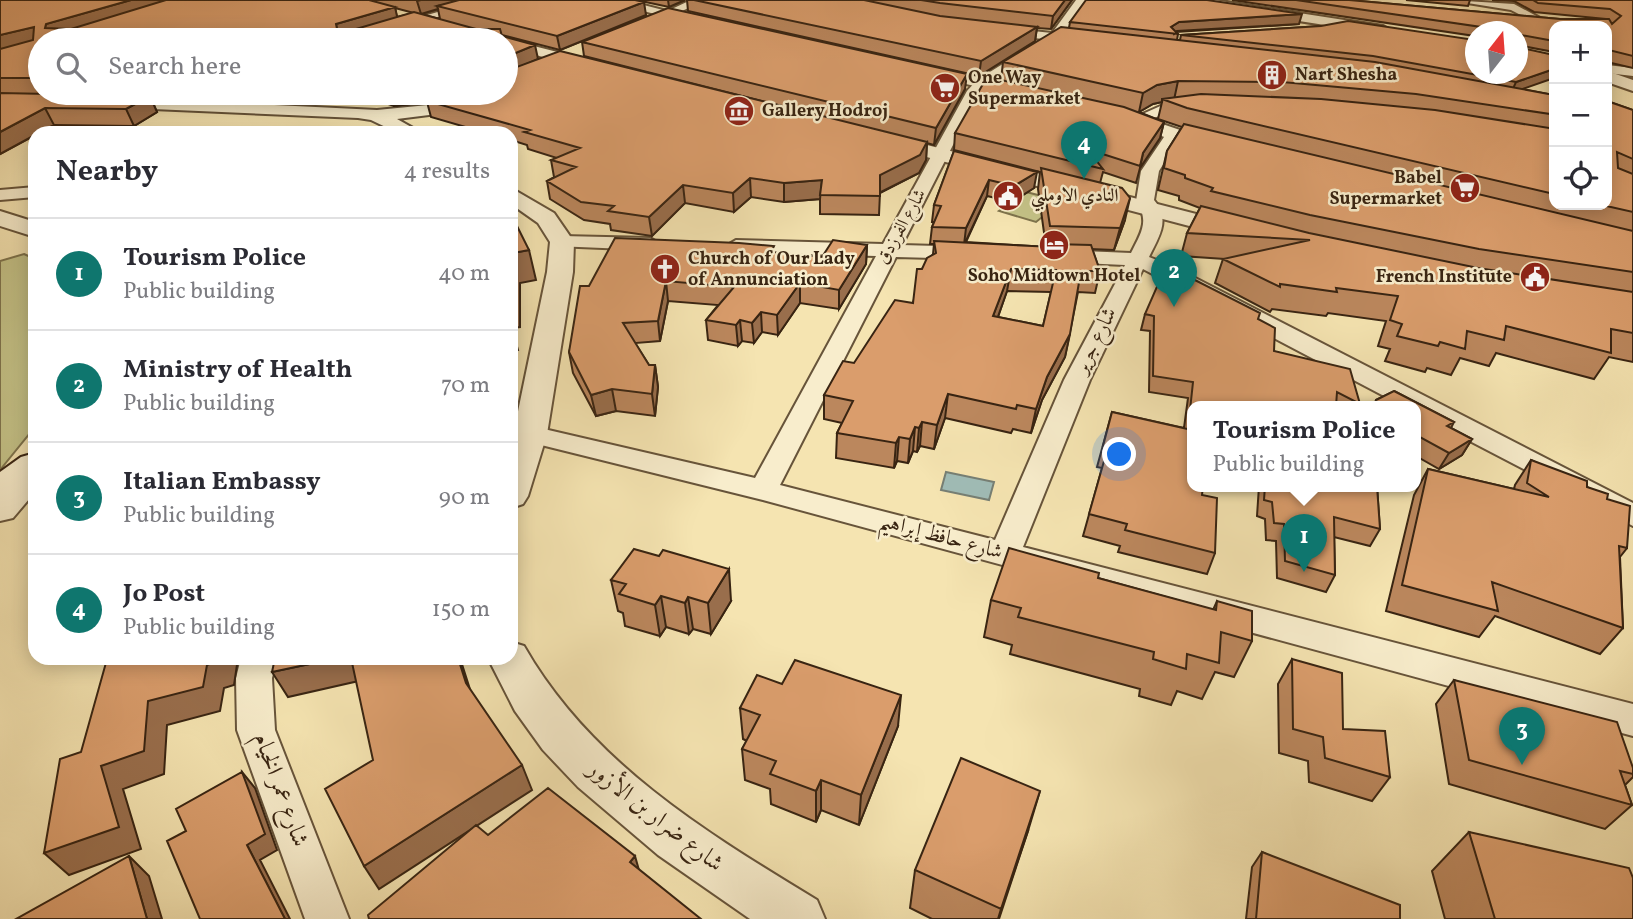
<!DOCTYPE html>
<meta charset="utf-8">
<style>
body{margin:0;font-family:Vollkorn,Amiri,serif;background:#f7f7f7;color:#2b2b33}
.controls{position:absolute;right:21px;top:21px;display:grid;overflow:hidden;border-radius:14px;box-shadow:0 4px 18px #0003}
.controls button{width:63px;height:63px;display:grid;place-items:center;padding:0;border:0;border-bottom:2px solid #e1e1e2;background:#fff;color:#2b2b33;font:35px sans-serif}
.compass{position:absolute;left:1465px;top:21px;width:63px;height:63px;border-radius:50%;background:#fff;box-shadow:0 4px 18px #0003;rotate:17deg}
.you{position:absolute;left:1120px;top:455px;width:24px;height:24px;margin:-18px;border:5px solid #fff;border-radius:50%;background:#1a73e8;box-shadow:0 0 0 10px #1a73e833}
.badge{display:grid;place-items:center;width:46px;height:46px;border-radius:50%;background:#0f766e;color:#fff;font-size:23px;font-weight:700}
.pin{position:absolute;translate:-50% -58px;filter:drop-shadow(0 2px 4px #0008)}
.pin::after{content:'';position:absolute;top:37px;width:24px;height:21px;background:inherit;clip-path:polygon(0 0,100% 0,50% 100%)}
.popup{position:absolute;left:1187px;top:401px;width:234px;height:91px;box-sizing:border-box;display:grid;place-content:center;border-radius:14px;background:#fff;filter:drop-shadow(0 2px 5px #0005);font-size:23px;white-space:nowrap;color:#7c7c81}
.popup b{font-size:26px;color:#2b2b33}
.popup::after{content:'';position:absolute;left:50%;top:100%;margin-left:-14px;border:14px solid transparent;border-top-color:#fff}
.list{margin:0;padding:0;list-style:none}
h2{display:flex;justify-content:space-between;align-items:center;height:91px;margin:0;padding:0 28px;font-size:30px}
h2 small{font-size:23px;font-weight:400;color:#7c7c81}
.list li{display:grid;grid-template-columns:46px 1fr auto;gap:21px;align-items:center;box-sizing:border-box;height:112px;padding:0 28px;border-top:2px solid #e1e1e2}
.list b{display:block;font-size:26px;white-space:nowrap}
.list p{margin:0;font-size:23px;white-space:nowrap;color:#7c7c81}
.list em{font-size:23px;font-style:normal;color:#7c7c81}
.icon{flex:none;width:38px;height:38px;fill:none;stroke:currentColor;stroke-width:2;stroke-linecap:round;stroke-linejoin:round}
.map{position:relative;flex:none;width:1633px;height:919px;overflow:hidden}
.search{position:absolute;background:#fff;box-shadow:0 4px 18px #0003;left:28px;top:28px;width:490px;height:77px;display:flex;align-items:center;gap:18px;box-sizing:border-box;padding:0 24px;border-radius:38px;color:#7c7c81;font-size:26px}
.panel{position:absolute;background:#fff;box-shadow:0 4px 18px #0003;left:28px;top:126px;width:490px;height:539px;border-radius:21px}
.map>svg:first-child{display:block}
</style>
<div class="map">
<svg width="1633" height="919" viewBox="0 0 1633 919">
<rect width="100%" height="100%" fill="#f5e4b1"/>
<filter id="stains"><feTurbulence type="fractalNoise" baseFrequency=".00286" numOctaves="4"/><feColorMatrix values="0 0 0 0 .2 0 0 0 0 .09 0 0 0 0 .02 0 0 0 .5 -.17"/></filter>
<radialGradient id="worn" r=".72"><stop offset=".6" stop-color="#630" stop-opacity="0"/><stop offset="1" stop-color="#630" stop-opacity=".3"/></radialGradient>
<path fill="#c4c287" stroke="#7e734c" stroke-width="2" d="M 1026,192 L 1062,201 L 1036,222 L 999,211 Z
M 24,254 L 35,259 L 35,427 L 0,470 L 0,261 Z"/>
<path fill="#a0bcb6" stroke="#767f74" stroke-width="2" d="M 946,472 L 994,482 L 989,500 L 941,490 Z"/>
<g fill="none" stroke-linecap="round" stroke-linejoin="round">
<g stroke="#67543a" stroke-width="4">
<path id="minor" d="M 479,0 L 497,0 L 360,40 L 341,40 Z
M 691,0 L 706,0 L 671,16 L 661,14 Z
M 1076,0 L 1088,0 L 1063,34 L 1087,37 L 1087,43 L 1058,41 L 987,86 L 978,96 L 902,245 L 972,247 L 982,253 L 972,259 L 896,257 L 780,485 L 995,540 L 1064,380 L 1125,265 L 1058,262 L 1048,256 L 1058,250 L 1131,253 C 1141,233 1150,221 1136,201 L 1141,171 L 1168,131 L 1180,131 L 1182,134 L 1159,171 L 1154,200 C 1171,220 1159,236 1149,257 L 1170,265 L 1633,503 L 1633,526 L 1416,413 L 1416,406 L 1403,406 L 1143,269 L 1090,380 L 1023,547 L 1633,704 L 1633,736 L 763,500 L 521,440 L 517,434 L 521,428 L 531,426 L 755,478 L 876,256 L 736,252 L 726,246 L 736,240 L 883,244 L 967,91 L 977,80 L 1043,39 L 998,34 L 994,33 L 994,27 L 1052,33 Z
M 1449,0 L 1514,4 L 1542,19 L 1536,23 L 1511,10 Z
M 1607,65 L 1633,68 L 1633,76 L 1607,73 Z
M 1196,103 L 1201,104 L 1201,110 L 1167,113 L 1154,118 L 1157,124 L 1149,129 L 1143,127 L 1138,116 L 1165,104 Z
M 35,187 L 35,197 L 0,200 L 0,190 Z
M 562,236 L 650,238 L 660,244 L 650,250 L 555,246 L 552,242 L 555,238 Z
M 241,658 L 277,658 L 272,678 L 275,730 L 349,919 L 305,919 L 237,730 L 236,678 Z"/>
</g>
<g stroke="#67543a" stroke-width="4">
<path id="tertiary" d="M 599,0 L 624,0 L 710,22 L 703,26 Z
M 1181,0 L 1214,0 L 1383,26 L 1390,30 L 1383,34 L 1188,4 Z
M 506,39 L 597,62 L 599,65 L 591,70 L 506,47 L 506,40 L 500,40 Z
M 923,65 L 1028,88 L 1037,93 L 1028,98 L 917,73 L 917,67 Z
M 1607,71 L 1633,80 L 1633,91 L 1607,82 Z
M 462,93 L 487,93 L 437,114 L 397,119 L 422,133 L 398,133 L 371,120 L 358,118 L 107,107 L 98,102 L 107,97 L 377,110 L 428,105 Z
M 1121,110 L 1180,130 L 1227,141 L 1230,145 L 1220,151 L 1167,138 L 1115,119 L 1112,115 L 1115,111 Z
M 884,134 L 1243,226 L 1247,231 L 1243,236 L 1235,238 L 877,144 L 874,140 L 877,136 Z
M 511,188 L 554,213 L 574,242 L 573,272 L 547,434 L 528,496 L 523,504 L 511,508 L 511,445 L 547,272 L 550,242 L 538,223 L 511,204 Z
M 0,211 L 35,222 L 35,237 L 0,226 Z
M 35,460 L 35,492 L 13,518 L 0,521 L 0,487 L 23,463 Z
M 511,642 L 524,646 C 590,762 705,832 817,900 L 825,919 L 750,919 L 658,855 L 578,787 L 543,750 L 515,711 L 488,658 L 511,658 Z"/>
</g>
<g stroke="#382412" stroke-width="4">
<path id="secondary" d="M 35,453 L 35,485 L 14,502 L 0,505 L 0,472 L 21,457 Z"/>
</g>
<use href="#minor" fill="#f8edcc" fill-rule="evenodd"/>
<use href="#tertiary" fill="#f8edcc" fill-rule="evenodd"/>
<use href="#secondary" fill="#f8edcc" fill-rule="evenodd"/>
</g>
<path fill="#bb875d" stroke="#382412" stroke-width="2" fill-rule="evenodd" d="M 0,0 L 635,0 L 646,15 L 560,50 L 502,35 L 502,36 L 538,59 L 782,106 L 584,56 L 582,42 L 965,89 L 934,145 L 927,143 L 926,160 L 919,173 L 880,193 L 879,215 L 820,214 L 820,199 L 784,202 L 751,197 L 734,212 L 685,203 L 652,236 L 611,230 L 610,224 L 584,220 L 550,199 L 547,181 L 554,177 L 551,160 L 557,158 L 528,149 L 527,145 L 511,140 L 511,133 L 486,133 L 431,117 L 427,102 L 394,106 L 373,99 L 371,93 L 506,93 L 506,40 L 40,40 L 40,93 L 272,93 L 266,96 L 240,95 L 232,99 L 150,96 L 157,112 L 134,126 L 54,125 L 0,154 ZM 395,8 L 414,13 L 397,17 ZM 438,9 L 440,19 L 421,14 ZM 56,94 L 110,94 L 134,95 Z
M 636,0 L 685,0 L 669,7 Z
M 687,0 L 1072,0 L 1051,29 L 1037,28 L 1035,41 L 979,76 L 688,11 Z
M 1232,0 L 1349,0 L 1560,19 L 1606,19 L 1534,12 L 1514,1 L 1492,0 L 1633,0 L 1633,68 L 1607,62 L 1607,26 L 1554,26 L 1554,52 L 1522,46 L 1523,89 L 1554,95 L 1554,205 L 1607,205 L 1607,101 L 1633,110 L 1633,362 L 1609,357 L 1594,379 L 1496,353 L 1489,366 L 1460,358 L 1451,375 L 1427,368 L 1425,372 L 1385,361 L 1390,349 L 1378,346 L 1386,321 L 1328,313 L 1326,316 L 1272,309 L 1270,312 L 1215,283 L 1223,259 L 1225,259 L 1181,256 L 1187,233 L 1200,208 L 1179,200 L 1179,196 L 1158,190 L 1167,151 L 1182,127 L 1158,119 L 1162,102 L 1153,104 L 1139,112 L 1164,122 L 1160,138 L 1140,168 L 1136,183 L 1103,172 L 1100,183 L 1125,220 L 1114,250 L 1092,249 L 1100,271 L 1095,293 L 1078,292 L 1065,357 L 1042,400 L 1031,433 L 1013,429 L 1011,433 L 945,418 L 934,449 L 920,446 L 917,452 L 913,451 L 908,463 L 897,461 L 894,468 L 836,458 L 837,433 L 842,423 L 824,419 L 824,395 L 913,303 L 922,269 L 933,254 L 934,244 L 930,244 L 932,227 L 934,222 L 932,222 L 934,205 L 954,151 L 1034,188 L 1012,202 L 987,196 L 966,242 L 1046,247 L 1038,189 L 1040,172 L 954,150 L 955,133 L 1001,80 L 1003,62 L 1069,28 L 1070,22 L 1299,24 L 1176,32 L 1178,34 L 1177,40 L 1180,40 L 1181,35 L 1321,26 L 1475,74 L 1517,32 L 1475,32 L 1475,36 ZM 1007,291 L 1051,292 L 1043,326 L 998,317 Z
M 1406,0 L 1470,0 L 1468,6 Z
M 867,245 L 866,264 L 839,309 L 800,303 L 778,335 L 762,332 L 754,343 L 742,341 L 738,346 L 708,340 L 706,320 L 718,305 L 668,301 L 660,341 L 635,343 L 649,365 L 655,365 L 658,387 L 655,416 L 616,411 L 596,416 L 573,373 L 569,352 L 589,286 L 774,253 L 822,257 Z
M 1145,314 L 1258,319 L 1274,351 L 1360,404 L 1359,406 L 1192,406 L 1202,495 L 1215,553 L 1207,574 L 1118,552 L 1120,546 L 1083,536 L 1102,468 L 1097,467 L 1112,412 L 1184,428 L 1188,398 L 1149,392 L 1150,331 L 1141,330 Z
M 1394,391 L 1454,422 L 1451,428 L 1472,439 L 1462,455 L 1439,469 L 1416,456 L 1416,406 L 1374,406 L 1376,400 Z
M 1531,460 L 1587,487 L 1607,499 L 1627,548 L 1620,557 L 1623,628 L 1600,654 L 1495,616 L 1479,637 L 1386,611 L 1414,495 L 1428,469 L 1514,489 L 1515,485 Z
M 1259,486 L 1377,486 L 1380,529 L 1370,546 L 1334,537 L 1335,575 L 1326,592 L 1277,578 L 1276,541 L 1266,540 L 1265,519 L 1257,516 Z
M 1098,578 L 1213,610 L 1217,601 L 1252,641 L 1234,677 L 1215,672 L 1202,699 L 1177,691 L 1171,705 L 1139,696 L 1140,689 L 1010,654 L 1012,645 L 984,637 L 991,600 Z
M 611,580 L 731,601 L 711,634 L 693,629 L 689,634 L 666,627 L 660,636 L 625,626 L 623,613 L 618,611 Z
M 1292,659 L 1343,729 L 1390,777 L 1372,801 L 1309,782 L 1308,761 L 1279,753 L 1278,684 Z
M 1454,680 L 1633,768 L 1633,777 L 1625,785 L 1632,805 L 1605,829 L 1449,784 L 1436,704 Z
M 740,708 L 898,726 L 859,825 L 821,810 L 816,822 L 771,804 L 770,789 L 745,780 L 742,749 L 747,741 L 743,739 Z
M 1028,831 L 999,919 L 932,919 L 910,908 L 915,870 Z
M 1469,832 L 1633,919 L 1445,919 L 1432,871 Z
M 1262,852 L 1400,919 L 1246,919 L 1252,867 Z"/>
<path fill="#996e4c" stroke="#382412" stroke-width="2" d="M 131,0 L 181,0 L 53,37 L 45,28 L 46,24 Z
M 421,0 L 470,0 L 437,6 L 438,9 L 421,14 L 417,1 Z
M 668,0 L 685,0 L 669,7 Z
M 1065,0 L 1072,0 L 1051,29 L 1053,16 Z
M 644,2 L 646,15 L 560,50 L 557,36 Z
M 395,7 L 398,21 L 340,37 L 337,29 L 336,24 Z
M 1302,14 L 1299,24 L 1177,31 L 1174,34 L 1171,27 L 1179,22 Z
M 34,27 L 41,40 L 0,51 L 0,35 Z
M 1037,27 L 1035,41 L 979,76 L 981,61 Z
M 535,45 L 538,59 L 506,73 L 506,57 Z
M 1554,69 L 1554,78 L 1511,93 L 1516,82 Z
M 967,74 L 965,89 L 934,145 L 936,128 Z
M 1178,81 L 1174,100 L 1162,99 L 1162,102 L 1153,104 L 1139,112 L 1143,93 L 1157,85 Z
M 230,93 L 239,93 L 240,95 L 232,99 Z
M 391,93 L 455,93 L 427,101 L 427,102 L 394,106 Z
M 150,96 L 157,112 L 134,126 L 126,109 Z
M 45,108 L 54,125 L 39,133 L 35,133 L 35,135 L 0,154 L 0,132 Z
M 1164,122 L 1160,138 L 1140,168 L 1143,153 Z
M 927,142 L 926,160 L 919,173 L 879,193 L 880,175 Z
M 1037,172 L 1034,188 L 1012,202 L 1014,186 Z
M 750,178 L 751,197 L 734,212 L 733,193 Z
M 822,180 L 820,199 L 784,202 L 784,183 Z
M 989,180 L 987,196 L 964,245 L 966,228 Z
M 683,185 L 685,203 L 652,236 L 649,217 Z
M 1130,198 L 1125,220 L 1114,250 L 1120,228 Z
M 867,245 L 866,264 L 839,309 L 839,290 Z
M 529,250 L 536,280 L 520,283 L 520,327 L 512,328 L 518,350 L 514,351 L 515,357 L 511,358 L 511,295 L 513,253 Z
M 1011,269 L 1007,291 L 990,339 L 993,316 Z
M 666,281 L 668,301 L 660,341 L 658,321 Z
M 800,283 L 800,303 L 778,335 L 777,315 Z
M 761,312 L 762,332 L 754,343 L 752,323 Z
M 740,320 L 742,341 L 738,346 L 736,325 Z
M 1070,334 L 1065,357 L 1042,400 L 1031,433 L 1036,409 L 1047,377 Z
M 655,365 L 658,387 L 655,416 L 652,394 Z
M 511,385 L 516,404 L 511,405 Z
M 612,389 L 616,411 L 596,416 L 591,395 Z
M 948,394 L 945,418 L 934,449 L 937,425 Z
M 922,422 L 920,446 L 917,452 L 919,428 Z
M 915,427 L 913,451 L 908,463 L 910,439 Z
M 899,437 L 897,461 L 894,468 L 896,443 Z
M 1472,439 L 1462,455 L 1439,469 L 1449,453 Z
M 729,569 L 731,601 L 711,634 L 708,603 Z
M 661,596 L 666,627 L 660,636 L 655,605 Z
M 688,597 L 693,629 L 689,634 L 685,603 Z
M 218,658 L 238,658 L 234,685 L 224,688 L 220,711 L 167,725 L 164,774 L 123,789 L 141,849 L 69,875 L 44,853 L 101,766 L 148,701 Z
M 338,658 L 351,658 L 363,680 L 288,697 L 272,672 Z
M 458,658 L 460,658 L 476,708 L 466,683 Z
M 901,695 L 898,726 L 859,825 L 861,795 Z
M 522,765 L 532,790 L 379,889 L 364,866 Z
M 242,772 L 255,788 L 277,850 L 260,860 L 290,919 L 285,919 L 247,845 Z
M 821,780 L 821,810 L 816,822 L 816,791 Z
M 1040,791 L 1028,831 L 998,919 L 1001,909 Z
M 129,856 L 149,876 L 162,919 L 147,919 Z
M 635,856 L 644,888 L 630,862 Z"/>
<path fill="#da9d6c" stroke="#382412" stroke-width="2" fill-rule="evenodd" d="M 0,0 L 131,0 L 46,24 L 45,28 L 71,29 L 166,0 L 369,0 L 395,7 L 336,24 L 337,29 L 356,29 L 414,12 L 476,29 L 500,29 L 502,36 L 535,45 L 506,57 L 506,40 L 40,40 L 40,78 L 0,78 L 0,49 L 33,40 L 34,27 L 0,35 Z
M 459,0 L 635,0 L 644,2 L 557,36 L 437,6 Z
M 694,0 L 864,0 L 940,16 L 1037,27 L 981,61 Z
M 921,0 L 1065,0 L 1053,16 L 940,3 Z
M 1086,0 L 1207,0 L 1302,14 L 1179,22 L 1171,27 L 1178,34 L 1070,22 Z
M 1296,0 L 1349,0 L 1560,19 L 1609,19 L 1612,24 L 1621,16 L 1610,9 L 1538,3 L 1533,0 L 1633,0 L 1633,56 L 1609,50 L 1607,51 L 1607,26 L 1554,26 L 1554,41 L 1521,35 L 1522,48 L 1554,55 L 1554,69 L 1516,82 L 1373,56 L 1181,35 L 1321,26 L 1348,21 L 1475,40 L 1475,74 L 1517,74 L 1517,32 L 1482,32 L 1481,27 Z
M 668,8 L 967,74 L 936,128 L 582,42 Z
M 1061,27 L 1375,62 L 1554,95 L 1554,117 L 1550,114 L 1416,94 L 1282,82 L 1178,81 L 1157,85 L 1143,93 L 1003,62 Z
M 560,51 L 927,142 L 920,155 L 880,175 L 880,196 L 820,195 L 822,180 L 784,183 L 750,178 L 733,193 L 683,185 L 649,217 L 608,211 L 614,206 L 581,202 L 547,181 L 576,167 L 551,160 L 580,148 L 524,132 L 530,130 L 427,101 L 450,93 L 506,93 L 506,71 Z
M 987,77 L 1124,107 L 1164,122 L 1143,153 L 1140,166 L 1087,149 L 1103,169 L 955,133 Z
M 0,93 L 150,96 L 126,109 L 45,108 L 0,132 Z
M 1201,94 L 1321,99 L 1435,110 L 1549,128 L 1554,125 L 1554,194 L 1187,108 L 1162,99 Z
M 1607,101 L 1633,110 L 1633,159 L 1617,152 L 1618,168 L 1633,174 L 1633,212 L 1602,205 L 1607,205 Z
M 1184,124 L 1633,231 L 1633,272 L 1479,249 L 1310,215 L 1211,191 L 1213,188 L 1185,178 L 1185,175 L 1164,168 L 1167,151 Z
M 954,151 L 1037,172 L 1014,186 L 989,180 L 966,228 L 932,227 L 941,206 L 934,205 Z
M 1041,168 L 1122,188 L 1130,198 L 1120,228 L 1050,226 Z
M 1201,206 L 1309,233 L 1478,268 L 1633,292 L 1633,333 L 1611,329 L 1611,353 L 1506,326 L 1504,340 L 1467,331 L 1465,349 L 1440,342 L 1438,346 L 1397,336 L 1402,324 L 1390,320 L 1398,296 L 1336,288 L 1337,292 L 1280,284 L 1280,287 L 1223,259 L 1310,240 L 1187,233 Z
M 511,214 L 529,250 L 513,253 L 512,295 L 511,295 Z
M 615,238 L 739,243 L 774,246 L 771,252 L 822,257 L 833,240 L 867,245 L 839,290 L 800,283 L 777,315 L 761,312 L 752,323 L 740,320 L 736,325 L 706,320 L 734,287 L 666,281 L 658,321 L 623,323 L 649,365 L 655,365 L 652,394 L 612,389 L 591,395 L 569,352 L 580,286 L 589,286 Z
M 934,241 L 1053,247 L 1053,244 L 1091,245 L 1100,271 L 1081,271 L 1070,334 L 1047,377 L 1036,409 L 1017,405 L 1016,409 L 948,394 L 937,425 L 922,422 L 919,428 L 915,427 L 910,439 L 899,437 L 896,443 L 837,433 L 853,401 L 824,395 L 843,361 L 854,363 L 895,300 L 913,303 L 917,269 L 922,269 L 927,258 L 936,253 ZM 1011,269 L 1056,270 L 1043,326 L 993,316 Z
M 1187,276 L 1260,313 L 1258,319 L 1275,328 L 1274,351 L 1350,369 L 1360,404 L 1337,392 L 1336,406 L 1192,406 L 1192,430 L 1188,429 L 1193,382 L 1153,376 L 1154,316 L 1145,314 L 1159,282 Z
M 1394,391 L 1454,422 L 1447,426 L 1472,439 L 1449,453 L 1416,435 L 1416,406 L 1375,406 L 1376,400 Z
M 1112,412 L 1192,430 L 1192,486 L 1203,486 L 1202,495 L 1217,498 L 1215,553 L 1125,530 L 1127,524 L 1089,514 L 1108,447 L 1103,446 Z
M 1531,460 L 1587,481 L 1587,487 L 1608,494 L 1607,499 L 1630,506 L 1627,548 L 1619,546 L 1623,628 L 1492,582 L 1498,611 L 1402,585 L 1428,469 L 1549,497 L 1527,483 Z
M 1265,486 L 1377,486 L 1380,529 L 1334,517 L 1335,575 L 1285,561 L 1284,524 L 1274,523 L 1272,502 L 1264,500 Z
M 1009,548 L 1099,573 L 1098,578 L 1216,610 L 1217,601 L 1252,611 L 1252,641 L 1221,632 L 1219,663 L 1187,654 L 1186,669 L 1153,659 L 1154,652 L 1018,617 L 1021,608 L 991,600 Z
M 634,549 L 659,556 L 663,550 L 729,569 L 708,603 L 688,597 L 685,603 L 661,596 L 655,605 L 619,594 L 626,584 L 611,580 Z
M 112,658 L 218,658 L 217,661 L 207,665 L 203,687 L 148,701 L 144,751 L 101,766 L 119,827 L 44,853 L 60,759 L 81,752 L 107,659 Z
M 275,658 L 338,658 L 272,672 Z
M 351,658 L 458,658 L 466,683 L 522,765 L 364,866 L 325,789 L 373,760 Z
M 1292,659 L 1342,673 L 1343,729 L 1385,731 L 1390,777 L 1325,758 L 1323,737 L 1293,729 Z
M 795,660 L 901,695 L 861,795 L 821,780 L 816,791 L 770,774 L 776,761 L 742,749 L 760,715 L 740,708 L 757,675 L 782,684 Z
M 1454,680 L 1617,722 L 1633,768 L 1633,774 L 1620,771 L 1632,805 L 1469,760 Z
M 961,758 L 1040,791 L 1001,909 L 915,870 Z
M 242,772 L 265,834 L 247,845 L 285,919 L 200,919 L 167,841 L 186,831 L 176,809 Z
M 548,788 L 635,856 L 630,862 L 701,919 L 369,919 L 368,915 L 476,825 L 488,835 Z
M 1469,832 L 1629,868 L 1633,878 L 1633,919 L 1495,919 Z
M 1262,852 L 1400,905 L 1400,919 L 1256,919 Z
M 129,856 L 147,919 L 16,919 Z"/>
<defs>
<g id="building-disc" transform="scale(1.575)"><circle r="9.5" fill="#8f2418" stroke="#f8edcc"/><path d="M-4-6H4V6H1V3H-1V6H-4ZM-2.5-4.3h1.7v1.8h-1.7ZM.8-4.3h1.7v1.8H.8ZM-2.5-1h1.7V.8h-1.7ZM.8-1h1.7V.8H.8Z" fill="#fff"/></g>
<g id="supermarket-disc" transform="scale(1.575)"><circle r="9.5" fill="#8f2418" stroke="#f8edcc"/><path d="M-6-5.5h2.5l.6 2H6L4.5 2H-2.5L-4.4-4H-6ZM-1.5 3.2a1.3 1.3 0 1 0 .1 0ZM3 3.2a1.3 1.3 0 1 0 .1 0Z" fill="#fff"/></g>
<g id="museum-disc" transform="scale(1.575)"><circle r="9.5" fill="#8f2418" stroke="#f8edcc"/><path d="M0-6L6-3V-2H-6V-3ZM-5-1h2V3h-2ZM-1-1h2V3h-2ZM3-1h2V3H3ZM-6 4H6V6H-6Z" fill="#fff"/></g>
<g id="civic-disc" transform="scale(1.575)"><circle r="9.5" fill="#8f2418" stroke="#f8edcc"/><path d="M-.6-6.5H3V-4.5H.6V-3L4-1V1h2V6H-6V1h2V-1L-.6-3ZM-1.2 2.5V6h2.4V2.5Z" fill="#fff"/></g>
<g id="hotel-disc" transform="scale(1.575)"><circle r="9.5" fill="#8f2418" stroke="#f8edcc"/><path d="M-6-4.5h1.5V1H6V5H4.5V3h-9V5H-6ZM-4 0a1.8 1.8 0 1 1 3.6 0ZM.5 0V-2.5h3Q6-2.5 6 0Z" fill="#fff"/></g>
<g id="church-disc" transform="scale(1.575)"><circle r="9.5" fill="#8f2418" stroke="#f8edcc"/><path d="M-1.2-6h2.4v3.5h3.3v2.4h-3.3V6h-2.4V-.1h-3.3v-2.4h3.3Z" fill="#fff"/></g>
</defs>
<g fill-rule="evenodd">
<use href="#building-disc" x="1272" y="75"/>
<use href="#supermarket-disc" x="945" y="88"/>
<use href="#museum-disc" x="739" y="111"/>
<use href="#supermarket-disc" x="1465" y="188"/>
<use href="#civic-disc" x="1008" y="196"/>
<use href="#hotel-disc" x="1054" y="245"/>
<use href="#church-disc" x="665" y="269"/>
<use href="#civic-disc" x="1535" y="277"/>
</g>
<g text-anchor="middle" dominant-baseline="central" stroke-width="5" stroke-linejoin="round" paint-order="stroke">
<g font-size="18" font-weight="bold" fill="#382412" stroke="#f8edcc" text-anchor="start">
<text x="1295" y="75">Nart Shesha</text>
<text x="968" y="78">One Way<tspan x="968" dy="21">Supermarket</tspan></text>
<text x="762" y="111">Gallery Hodroj</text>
<text x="1442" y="178" text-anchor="end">Babel<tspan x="1442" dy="21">Supermarket</tspan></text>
<text x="1031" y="196">النادي الاوملبي</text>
<text x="688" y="259">Church of Our Lady<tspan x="688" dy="21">of Annunciation</tspan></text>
<text x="1054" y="276" text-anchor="middle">Soho Midtown Hotel</text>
<text x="1512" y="277" text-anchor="end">French Institute</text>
</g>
<g font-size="18" fill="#382412" stroke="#f8edcc">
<text transform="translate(902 227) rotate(-61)">شارع الفرزدق</text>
</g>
<g font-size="21" fill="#382412" stroke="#f8edcc">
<text transform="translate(1096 341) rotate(-64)">شارع جرير</text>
<text transform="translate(941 537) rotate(15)">شارع حافظ إبراهيم</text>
</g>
<g font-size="24" fill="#382412" stroke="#f8edcc">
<text transform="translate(280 790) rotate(70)">شارع عمر الخيام</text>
<text transform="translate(655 817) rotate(38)">شارع ضرار بن الأزور</text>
</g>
</g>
<rect width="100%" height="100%" filter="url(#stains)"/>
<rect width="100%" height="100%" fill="url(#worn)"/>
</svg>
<div class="controls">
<button>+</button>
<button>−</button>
<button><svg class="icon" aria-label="locate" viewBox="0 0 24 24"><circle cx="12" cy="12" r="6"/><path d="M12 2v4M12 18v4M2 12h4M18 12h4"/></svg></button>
</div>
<svg class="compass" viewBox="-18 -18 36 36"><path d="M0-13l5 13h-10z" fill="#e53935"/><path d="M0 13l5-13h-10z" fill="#7c7c81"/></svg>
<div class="you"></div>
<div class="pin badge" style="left:1304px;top:572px">1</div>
<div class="popup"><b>Tourism Police</b>Public building</div>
<div class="pin badge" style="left:1174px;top:307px">2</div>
<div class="pin badge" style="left:1522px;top:765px">3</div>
<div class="pin badge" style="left:1084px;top:179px">4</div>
<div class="search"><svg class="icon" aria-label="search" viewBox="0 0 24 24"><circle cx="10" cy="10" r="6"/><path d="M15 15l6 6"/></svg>Search here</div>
<section class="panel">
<h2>Nearby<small>4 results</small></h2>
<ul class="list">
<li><span class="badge">1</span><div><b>Tourism Police</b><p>Public building</p></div><em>40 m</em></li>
<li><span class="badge">2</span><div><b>Ministry of Health</b><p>Public building</p></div><em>70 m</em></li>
<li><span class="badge">3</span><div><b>Italian Embassy</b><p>Public building</p></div><em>90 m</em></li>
<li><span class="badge">4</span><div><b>Jo Post</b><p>Public building</p></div><em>150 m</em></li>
</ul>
</section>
</div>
